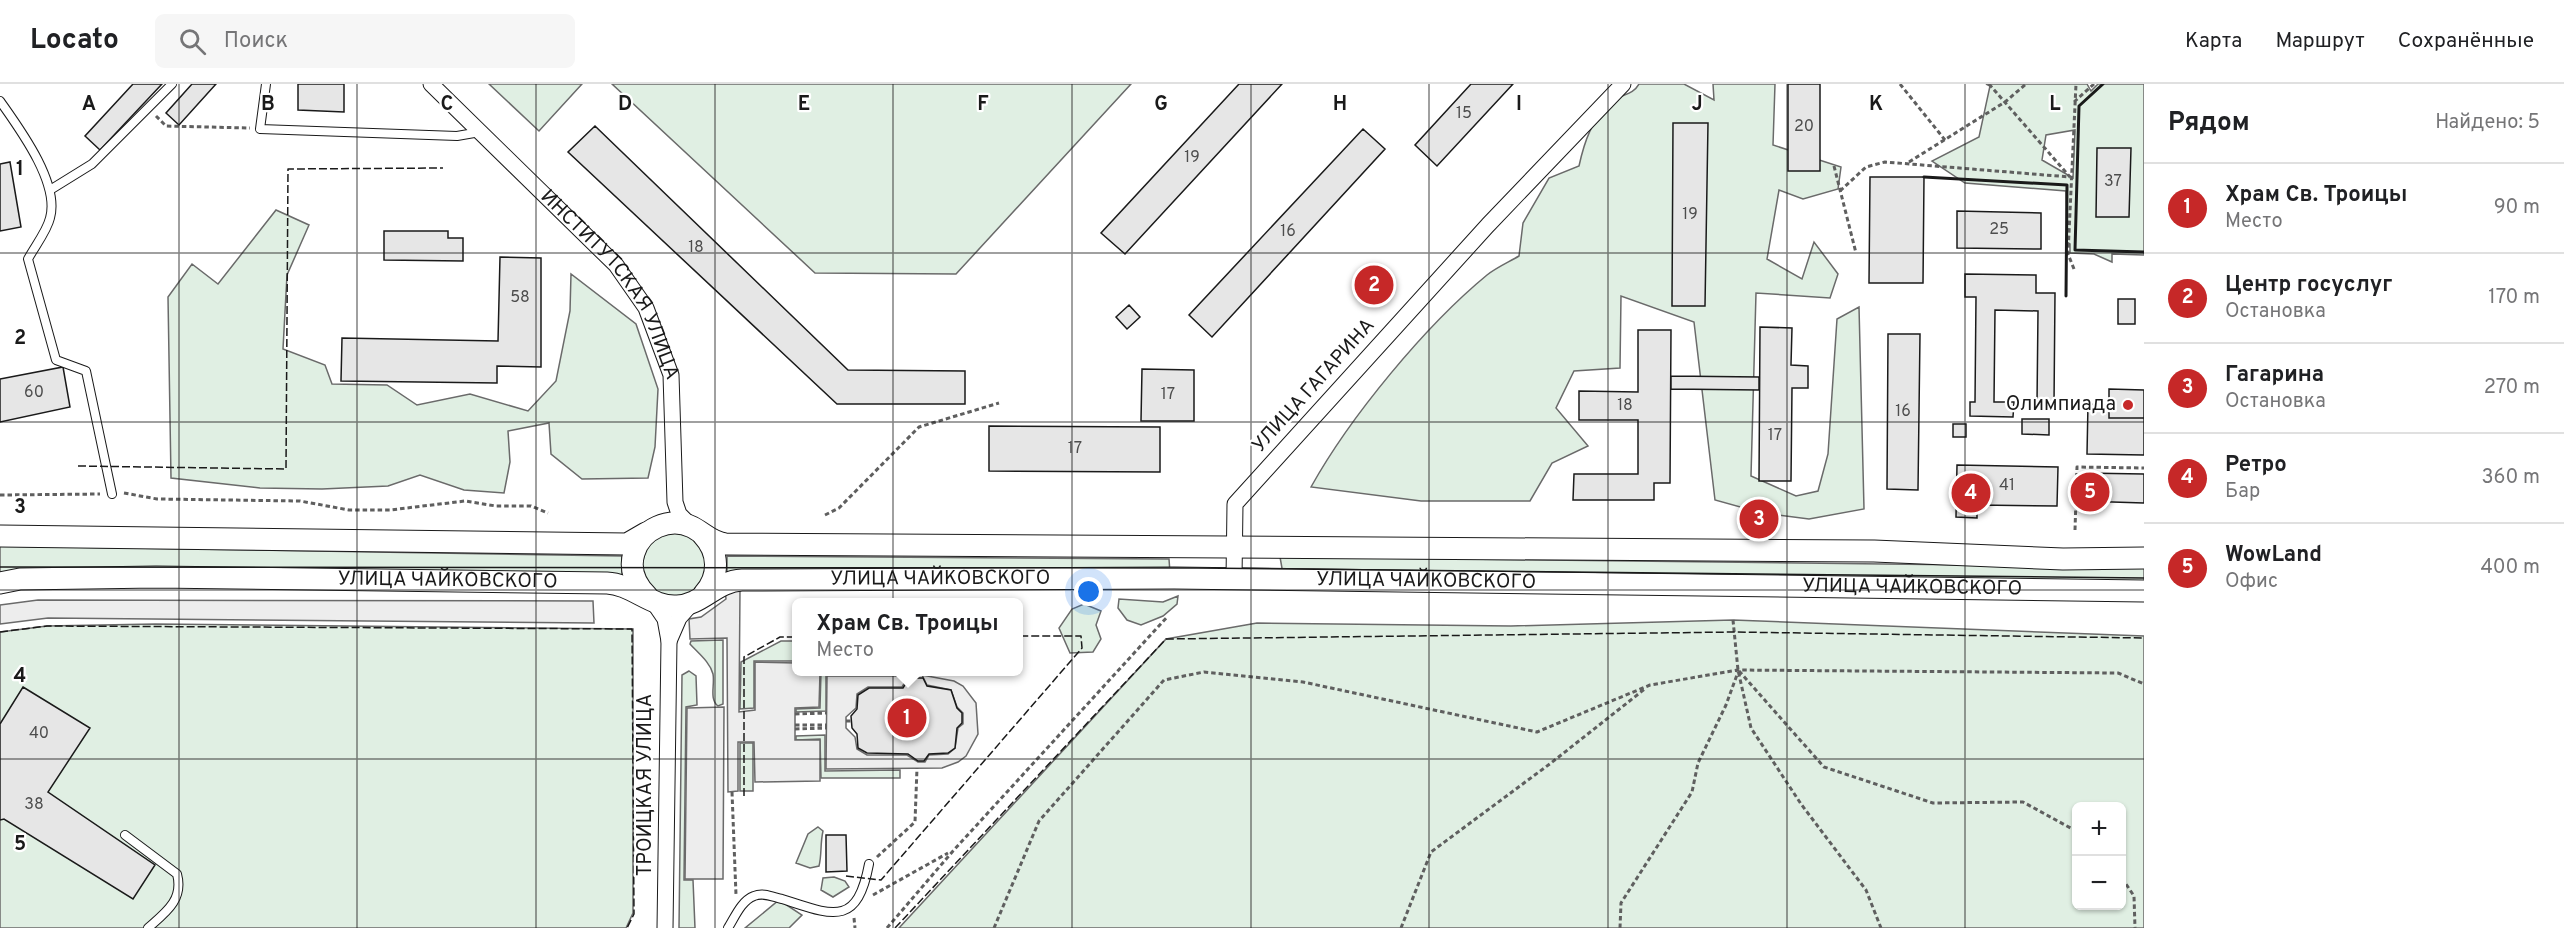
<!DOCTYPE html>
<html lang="ru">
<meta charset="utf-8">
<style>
body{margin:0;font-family:Overpass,sans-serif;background:#f6f6f6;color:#202124}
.controls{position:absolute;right:18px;bottom:18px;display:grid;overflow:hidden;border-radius:9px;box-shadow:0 2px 4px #0004}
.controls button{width:54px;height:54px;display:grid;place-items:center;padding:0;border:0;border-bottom:2px solid #e0e0e0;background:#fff;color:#202124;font:30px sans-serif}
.you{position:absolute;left:1089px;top:508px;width:21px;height:21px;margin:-15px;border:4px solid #fff;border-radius:50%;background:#1a73e8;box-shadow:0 0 0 9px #1a73e833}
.badge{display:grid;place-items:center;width:39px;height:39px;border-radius:50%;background:#c62828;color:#fff;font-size:20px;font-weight:700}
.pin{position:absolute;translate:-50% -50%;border:3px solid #fff;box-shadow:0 2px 6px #0006}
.popup{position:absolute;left:792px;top:514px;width:231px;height:78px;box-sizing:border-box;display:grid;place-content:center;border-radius:9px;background:#fff;filter:drop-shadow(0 2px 4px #0005);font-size:20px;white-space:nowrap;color:#757577}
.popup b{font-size:22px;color:#202124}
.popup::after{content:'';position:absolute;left:50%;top:100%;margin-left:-12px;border:12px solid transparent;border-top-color:#fff}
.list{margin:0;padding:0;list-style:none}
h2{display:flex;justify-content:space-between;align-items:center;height:78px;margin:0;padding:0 24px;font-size:26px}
h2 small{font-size:20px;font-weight:400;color:#757577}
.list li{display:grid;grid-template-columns:39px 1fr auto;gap:18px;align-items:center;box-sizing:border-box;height:90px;padding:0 24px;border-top:2px solid #e0e0e0}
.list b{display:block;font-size:22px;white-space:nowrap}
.list p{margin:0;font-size:20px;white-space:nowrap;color:#757577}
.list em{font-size:20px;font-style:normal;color:#757577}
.icon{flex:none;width:33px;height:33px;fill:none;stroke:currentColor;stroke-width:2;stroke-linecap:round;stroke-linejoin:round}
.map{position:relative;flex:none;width:2144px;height:844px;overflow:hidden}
header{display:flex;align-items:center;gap:36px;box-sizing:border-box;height:84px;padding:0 30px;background:#fff;border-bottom:2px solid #e0e0e0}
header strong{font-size:28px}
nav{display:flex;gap:33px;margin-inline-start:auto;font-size:21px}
.search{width:420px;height:54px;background:#f6f6f6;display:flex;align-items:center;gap:15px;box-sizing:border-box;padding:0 21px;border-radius:9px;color:#757577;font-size:22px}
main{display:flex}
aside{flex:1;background:#fff}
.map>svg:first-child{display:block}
</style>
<header>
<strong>Locato</strong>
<div class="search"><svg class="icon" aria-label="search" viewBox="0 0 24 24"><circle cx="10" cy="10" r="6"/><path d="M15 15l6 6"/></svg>Поиск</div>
<nav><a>Карта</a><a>Маршрут</a><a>Сохранённые</a></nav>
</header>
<main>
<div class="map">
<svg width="2144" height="844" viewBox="0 0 2144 844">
<rect width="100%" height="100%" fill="#fff"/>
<path fill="#e0efe3" stroke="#6a6a6a" stroke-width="1.5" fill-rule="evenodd" d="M 489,0 L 582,0 L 539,47 Z
M 612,0 L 1131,0 L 956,190 L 815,189 Z
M 1639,0 L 1684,0 L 1714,16 L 1713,0 L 1775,0 L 1773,61 L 1841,83 L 1838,105 L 1803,115 L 1779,106 L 1767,175 L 1802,195 L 1814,158 L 1838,190 L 1830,214 L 1756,209 L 1751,392 L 1796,412 L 1818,407 L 1828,370 L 1837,235 L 1859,223 L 1864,425 L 1809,435 L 1762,429 L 1715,416 L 1694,238 L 1621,212 L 1620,284 L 1574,287 L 1556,324 L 1588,362 L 1552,379 L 1530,417 L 1421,417 L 1311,403 C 1350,333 1425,242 1487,191 C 1497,183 1509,178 1519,172 L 1523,139 L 1549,94 L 1579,82 C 1584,59 1592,33 1613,17 C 1623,9 1632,12 1639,0 Z
M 1986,0 L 2087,0 L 2091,7 L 2098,0 L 2144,0 L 2144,171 L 2112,170 L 2112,178 L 2094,170 L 2070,169 L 2070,160 L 2067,158 L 2066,107 L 1965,99 L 1932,77 L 1979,53 L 1990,2 ZM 2075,46 L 2073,94 L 2042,76 L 2046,51 Z
M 276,126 L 309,141 L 287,191 L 283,265 L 325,281 L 332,300 L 387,301 L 417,321 L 470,310 L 528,327 L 556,297 L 570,227 L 571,190 L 636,240 L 658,305 L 655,363 L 648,394 L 582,395 L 551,370 L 549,339 L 508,347 L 510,378 L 504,409 L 464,406 L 420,391 L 388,402 L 322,405 L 260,404 L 171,394 L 168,213 L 192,180 L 218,200 Z
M 672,443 L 707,463 L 704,504 L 665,517 L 639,492 L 649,452 Z
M 0,462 L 622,472 L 622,491 L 18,487 L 0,489 Z
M 727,472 L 1169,475 L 1170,489 L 727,488 Z
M 1280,473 L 2144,483 L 2144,499 L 1283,490 Z
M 1178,512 L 1177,520 L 1163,532 L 1141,541 L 1127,536 L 1118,524 L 1119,515 L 1163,518 Z
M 1084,520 L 1101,527 L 1096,541 L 1101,555 L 1093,568 L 1070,569 L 1059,544 L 1072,525 Z
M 1733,536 L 2144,552 L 2144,844 L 899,844 L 1166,555 L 1257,539 L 1511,542 ZM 2076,722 L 2122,722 L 2122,822 L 2076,822 Z
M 155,540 L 633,545 L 633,829 L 626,844 L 0,844 L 0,548 L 47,542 Z
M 723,556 L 723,620 L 718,622 C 709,615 715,601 713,590 C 710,578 698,569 690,560 L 691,557 Z
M 781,557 L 796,557 L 796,577 L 754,577 L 754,624 L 740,625 L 741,578 Z
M 689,587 L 696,592 L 697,621 L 686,623 L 684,796 L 693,796 L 695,844 L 679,844 L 682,591 Z
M 821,588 L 910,588 L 910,591 L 826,591 L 826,627 L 796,628 L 796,625 L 820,624 Z
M 825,651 L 825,687 L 900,686 L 900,694 L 821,694 L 820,655 L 796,656 L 796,652 Z
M 740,659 L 753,659 L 753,707 L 740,707 Z
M 818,743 L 823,747 C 820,760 822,770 819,782 L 810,784 L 796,779 L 808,750 Z
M 834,793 L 845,797 L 849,803 L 833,813 L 821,806 L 823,794 Z
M 779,816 L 802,831 L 789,844 L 745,844 Z"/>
<path fill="#ededed" stroke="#6a6a6a" stroke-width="1.5" d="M 725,506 L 740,506 L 739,628 L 755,626 L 755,578 L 796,579 L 796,588 L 820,588 L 819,623 L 795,624 L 795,656 L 820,656 L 820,697 L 755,698 L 754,658 L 738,658 L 738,707 L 728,708 L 727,554 L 690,555 L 689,535 L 701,533 L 726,515 Z
M 38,516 L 593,517 L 594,539 L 48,534 L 0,540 L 0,521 Z
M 922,591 L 954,597 L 963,602 L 976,619 L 978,650 L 966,672 L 958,678 L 942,684 L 826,685 L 827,592 L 909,592 L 902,603 L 868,603 L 857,610 L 856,624 L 846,633 L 846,644 L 855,653 L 857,665 L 867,671 L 907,671 L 918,678 L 925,678 L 929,671 L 948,670 L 955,664 L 958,644 L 963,640 L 963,629 L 957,623 L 951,606 L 927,601 Z
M 724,623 L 723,795 L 685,795 L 687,624 Z"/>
<path fill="#e6e6e6" stroke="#1a1a1a" stroke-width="1.5" d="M 133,0 L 162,0 L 100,66 L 85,52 Z
M 192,0 L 216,0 L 179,41 L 166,29 Z
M 298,0 L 344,0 L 344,28 L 298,26 Z
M 1239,0 L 1282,0 L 1125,170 L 1101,149 Z
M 1471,0 L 1513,0 L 1437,82 L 1415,61 Z
M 1788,0 L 1820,0 L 1820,87 L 1788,87 Z
M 1673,39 L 1708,39 L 1705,222 L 1672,222 Z
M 595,42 L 848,286 L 965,287 L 965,320 L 837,320 L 568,68 Z
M 1363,45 L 1385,65 L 1212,253 L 1189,231 Z
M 2097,64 L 2131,64 L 2129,133 L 2096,133 Z
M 10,78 L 21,143 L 0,147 L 0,80 Z
M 1870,93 L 1924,93 L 1923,199 L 1869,199 Z
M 1957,127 L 2041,129 L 2041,165 L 1957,164 Z
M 384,147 L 448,147 L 448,154 L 463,154 L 463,177 L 384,176 Z
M 500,173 L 541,174 L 541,283 L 497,282 L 497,299 L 341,297 L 342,254 L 498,257 Z
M 1965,190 L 2036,191 L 2036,209 L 2055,209 L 2054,320 L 2037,320 L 2038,227 L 1995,226 L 1994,318 L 2014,318 L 2013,333 L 1970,332 L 1970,318 L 1975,318 L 1976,213 L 1965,213 Z
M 2118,215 L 2135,215 L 2135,240 L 2118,240 Z
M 1129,221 L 1140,233 L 1127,245 L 1116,233 Z
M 1760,243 L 1792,244 L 1791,281 L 1808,282 L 1808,304 L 1792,304 L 1791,397 L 1759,397 Z
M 1638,246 L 1671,246 L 1670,399 L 1654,399 L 1654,416 L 1573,416 L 1574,390 L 1638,390 L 1638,336 L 1579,336 L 1579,307 L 1638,308 Z
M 1888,250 L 1920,250 L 1918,406 L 1887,405 Z
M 63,283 L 70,323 L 0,338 L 0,295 Z
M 1142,285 L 1194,286 L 1194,337 L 1141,337 Z
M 1671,292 L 1759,293 L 1759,306 L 1671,305 Z
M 2109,305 L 2144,306 L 2144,334 L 2109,334 Z
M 2088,320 L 2109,321 L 2109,334 L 2144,334 L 2144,371 L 2087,370 Z
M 2022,335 L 2049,335 L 2049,351 L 2022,350 Z
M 1953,340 L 1966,340 L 1966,353 L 1953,353 Z
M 989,342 L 1160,343 L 1160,388 L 989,387 Z
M 1957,381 L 2058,383 L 2057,422 L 1977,421 L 1977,434 L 1956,433 Z
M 2082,389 L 2144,390 L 2144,419 L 2081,417 Z
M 909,594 L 923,594 L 927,602 L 951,606 L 957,624 L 962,629 L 962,639 L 957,644 L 955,664 L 948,669 L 929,670 L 924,677 L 918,677 L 908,670 L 867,669 L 858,664 L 857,650 L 852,644 L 851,632 L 857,625 L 858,611 L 869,604 L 903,604 Z
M 23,603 L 90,644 L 48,708 L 155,781 L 133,815 L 4,735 L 0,736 L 0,640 Z
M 826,751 L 846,751 L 847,787 L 826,788 Z"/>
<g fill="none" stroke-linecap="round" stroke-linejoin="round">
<g stroke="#1a1a1a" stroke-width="10">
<path id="service" d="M 266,0 L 260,45 L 457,52 L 480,48
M 0,17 C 19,44 60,99 50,134 C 47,147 35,162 28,175 L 56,276 L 86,287 L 112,410
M 50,106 L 92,80 L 172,0
M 125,751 L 177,790 C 184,816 165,829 148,844
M 728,844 C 735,833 741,817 754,812 C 763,808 773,813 782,815 C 832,831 857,844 869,780"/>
</g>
<g stroke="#1a1a1a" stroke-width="17">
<g id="minor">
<path id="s1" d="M 431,0 L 616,181 L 646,224 L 671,291 L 675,418 L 679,430 L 691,442"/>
<path d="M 1234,495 L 1235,420 L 1488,141 L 1623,0"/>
<path d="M 652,516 L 665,535 L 669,557 L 665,844"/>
<path d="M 669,557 L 679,534 L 694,517"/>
</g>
</g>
<g stroke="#1a1a1a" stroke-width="23">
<g id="secondary">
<path d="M 703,451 C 719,468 720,492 704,510"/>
<path d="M 0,452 L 627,460 L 646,449"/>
<path id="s2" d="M 0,499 L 20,495 L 156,493 L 607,499 C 632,500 652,524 677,522 C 702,521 716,497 742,496 L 1174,494 L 2144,507"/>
<path d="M 647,512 C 635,500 629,485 634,469 C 641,445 670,432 692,443 C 704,449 712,459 726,460 L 1874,467 L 2063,475 L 2144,474"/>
</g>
</g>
<path stroke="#5f5f5f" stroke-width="3" stroke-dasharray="4.5 3" stroke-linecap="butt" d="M 1900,0 L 1945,56
M 1989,0 L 2070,93
M 2074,18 L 2094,0
M 156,32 L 166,42 L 250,44
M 1909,78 L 2005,18 L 2026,0
M 1834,82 L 1856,169
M 1840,107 L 1866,83 L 1885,78 L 2070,93
M 2074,185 L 2068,170 L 2076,0
M 124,409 L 157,415 L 300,417 L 349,426 L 390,426 L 465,417 L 496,422 L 531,422 L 548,429
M 0,411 L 100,410
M 825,431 L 839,424 L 919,343 L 999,319
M 2075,446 L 2077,383 L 2144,384
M 1733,536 L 1738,586 L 1751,644 L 1801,720 L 1866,806 L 1881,844
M 1739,587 L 1824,683 L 1933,719 L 2023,718 L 2076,747
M 915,588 L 915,594
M 795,630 L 827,629
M 846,637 L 851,637
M 795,641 L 827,641
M 795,645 L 827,644
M 732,708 L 736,811
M 877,773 L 915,738 L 917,684
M 2122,794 L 2134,812 L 2135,844
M 873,811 L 948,769
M 854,834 L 855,844
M 887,844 L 953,767 L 1168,532
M 994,844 L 1039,737 L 1164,596 L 1204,588 L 1303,598 L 1537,648 L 1650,601 L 1738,586 L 2118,589 L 2144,600
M 1401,844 L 1431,768 L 1551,679 L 1646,604
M 1620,844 L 1621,819 L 1692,708 L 1698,679 L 1726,621 L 1738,588"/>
<use href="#service" stroke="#fff" stroke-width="8"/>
<use href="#minor" stroke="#fff" stroke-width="15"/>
<use href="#secondary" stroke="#fff" stroke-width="21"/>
<path stroke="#1a1a1a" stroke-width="1.5" d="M 0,483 L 1197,484 L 2144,494"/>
<path stroke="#1a1a1a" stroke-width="1.5" stroke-dasharray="8 3" stroke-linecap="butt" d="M 78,382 L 286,385 L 288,85 L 443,84
M 0,548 L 47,542 L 632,545 L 634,830 L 627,844
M 744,712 L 744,573 L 780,553 L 796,553
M 846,792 L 881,796 L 1082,564 L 1081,552 L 1018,552
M 895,844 L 1166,555 L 1734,548 L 2144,554"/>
<path stroke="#1a1a1a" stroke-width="3" d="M 2103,0 L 2079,22 L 2075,166 L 2144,168
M 1924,93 L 2067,101 L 2066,212"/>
</g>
<path fill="none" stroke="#1a1a1a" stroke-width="1.5" stroke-opacity="0.55" d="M 179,0 L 179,844M 357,0 L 357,844M 536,0 L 536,844M 715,0 L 715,844M 893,0 L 893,844M 1072,0 L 1072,844M 1251,0 L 1251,844M 1429,0 L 1429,844M 1608,0 L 1608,844M 1787,0 L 1787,844M 1965,0 L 1965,844M 0,169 L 2144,169M 0,338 L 2144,338M 0,506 L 2144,506M 0,675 L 2144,675"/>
<circle fill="#c62828" stroke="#fff" stroke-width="2" cx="2128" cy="321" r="6"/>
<g text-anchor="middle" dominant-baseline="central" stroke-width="4.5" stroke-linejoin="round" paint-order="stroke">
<g font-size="16" fill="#4d4d4d">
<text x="1464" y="30">15</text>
<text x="1804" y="43">20</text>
<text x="1192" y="74">19</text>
<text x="2113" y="98">37</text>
<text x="1690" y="131">19</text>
<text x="1999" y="146">25</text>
<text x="1288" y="148">16</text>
<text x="696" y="164">18</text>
<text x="520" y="214">58</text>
<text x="34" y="309">60</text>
<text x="1168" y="311">17</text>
<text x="1625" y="322">18</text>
<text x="1903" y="328">16</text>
<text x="1775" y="352">17</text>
<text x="1075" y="365">17</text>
<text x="2007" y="402">41</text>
<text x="39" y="650">40</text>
<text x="34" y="721">38</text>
</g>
<g font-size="20" fill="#1a1a1a" stroke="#fff">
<text stroke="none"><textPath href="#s1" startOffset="272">ИНСТИТУТСКАЯ УЛИЦА</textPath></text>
<text transform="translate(1314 302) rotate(-48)">УЛИЦА ГАГАРИНА</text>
<text stroke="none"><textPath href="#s2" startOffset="951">УЛИЦА ЧАЙКОВСКОГО</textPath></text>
<text stroke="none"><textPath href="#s2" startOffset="448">УЛИЦА ЧАЙКОВСКОГО</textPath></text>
<text stroke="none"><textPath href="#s2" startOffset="1437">УЛИЦА ЧАЙКОВСКОГО</textPath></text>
<text stroke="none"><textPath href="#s2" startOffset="1923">УЛИЦА ЧАЙКОВСКОГО</textPath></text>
<text transform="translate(646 701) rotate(-90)">ТРОИЦКАЯ УЛИЦА</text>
</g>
<g font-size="20" fill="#1a1a1a" stroke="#fff" text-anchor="end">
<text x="2116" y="321">Олимпиада</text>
</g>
</g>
<g font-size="20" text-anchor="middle" font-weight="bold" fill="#1a1a1a" stroke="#fff" stroke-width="4.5" stroke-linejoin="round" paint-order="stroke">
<text x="89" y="26">A</text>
<text x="268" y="26">B</text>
<text x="447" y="26">C</text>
<text x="625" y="26">D</text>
<text x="804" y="26">E</text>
<text x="983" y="26">F</text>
<text x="1161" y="26">G</text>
<text x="1340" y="26">H</text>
<text x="1519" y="26">I</text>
<text x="1697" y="26">J</text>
<text x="1876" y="26">K</text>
<text x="2055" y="26">L</text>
<text x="20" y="91">1</text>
<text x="20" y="260">2</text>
<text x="20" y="429">3</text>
<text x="20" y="598">4</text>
<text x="20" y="766">5</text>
</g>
</svg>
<div class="controls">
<button>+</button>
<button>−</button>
</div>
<div class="you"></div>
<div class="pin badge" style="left:907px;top:634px">1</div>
<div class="popup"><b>Храм Св. Троицы</b>Место</div>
<div class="pin badge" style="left:1374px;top:201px">2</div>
<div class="pin badge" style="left:1759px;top:435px">3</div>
<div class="pin badge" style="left:1971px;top:409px">4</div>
<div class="pin badge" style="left:2090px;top:408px">5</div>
</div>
<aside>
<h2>Рядом<small>Найдено: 5</small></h2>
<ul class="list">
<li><span class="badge">1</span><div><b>Храм Св. Троицы</b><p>Место</p></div><em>90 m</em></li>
<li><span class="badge">2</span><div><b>Центр госуслуг</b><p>Остановка</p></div><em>170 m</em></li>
<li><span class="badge">3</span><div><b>Гагарина</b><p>Остановка</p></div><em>270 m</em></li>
<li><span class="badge">4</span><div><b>Ретро</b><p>Бар</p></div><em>360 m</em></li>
<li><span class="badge">5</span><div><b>WowLand</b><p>Офис</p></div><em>400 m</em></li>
</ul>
</aside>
</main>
